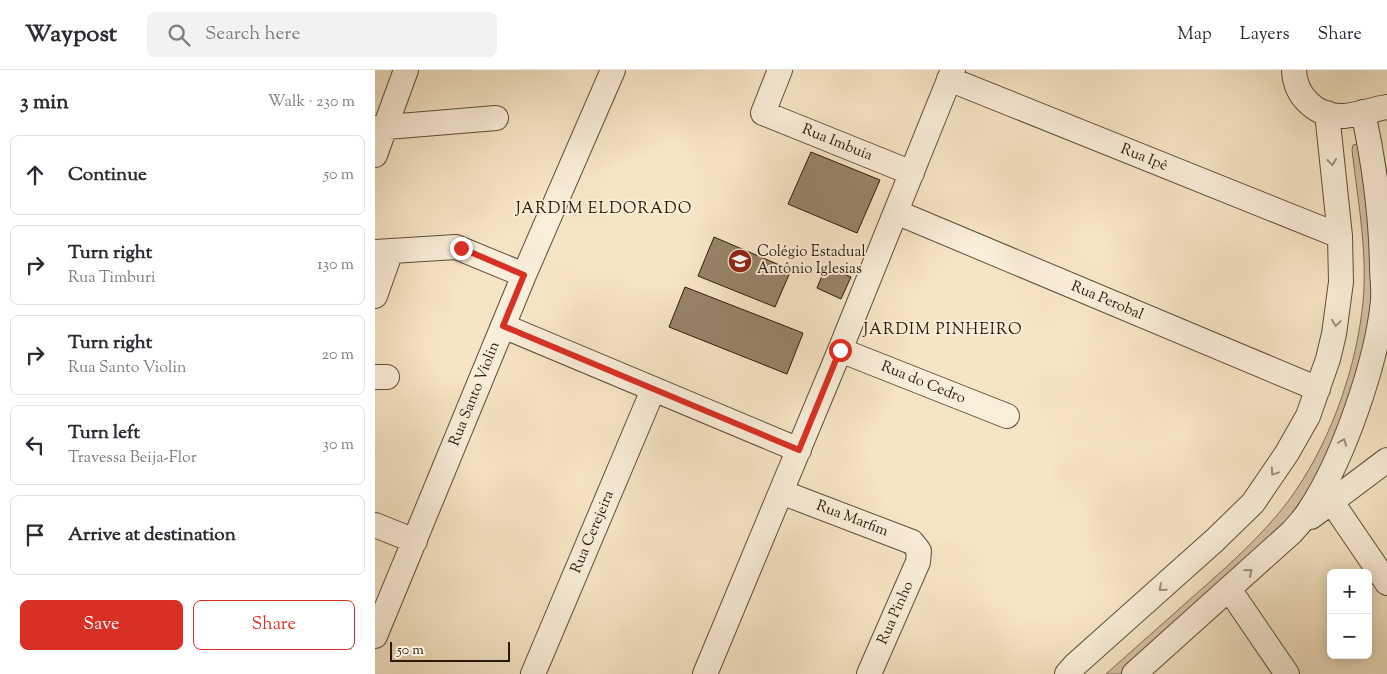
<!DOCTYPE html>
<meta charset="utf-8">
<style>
body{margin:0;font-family:"Sorts Mill Goudy",serif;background:#f2f2f3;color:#2b2b33}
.controls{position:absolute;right:15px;bottom:15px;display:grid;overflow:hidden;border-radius:8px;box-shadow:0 2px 12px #0003}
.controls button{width:45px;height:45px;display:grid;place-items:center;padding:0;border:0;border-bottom:1px solid #e1e1e2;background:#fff;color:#2b2b33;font:25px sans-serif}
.scale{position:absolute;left:15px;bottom:12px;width:120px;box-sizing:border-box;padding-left:5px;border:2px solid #2d1a06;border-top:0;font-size:14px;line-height:18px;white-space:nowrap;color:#2d1a06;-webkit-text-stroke:4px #f9eed9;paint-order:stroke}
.stop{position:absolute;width:15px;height:15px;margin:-11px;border:4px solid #d93025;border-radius:50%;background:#fff}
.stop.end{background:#d93025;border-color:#fff;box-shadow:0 1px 5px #0008}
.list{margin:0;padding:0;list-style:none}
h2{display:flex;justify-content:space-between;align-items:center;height:65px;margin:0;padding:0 20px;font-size:21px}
h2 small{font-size:16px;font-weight:400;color:#7c7c81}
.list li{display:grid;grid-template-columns:32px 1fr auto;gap:15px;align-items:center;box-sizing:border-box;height:80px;margin:0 10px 10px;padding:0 10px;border:1px solid #e1e1e2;border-radius:8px}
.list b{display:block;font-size:19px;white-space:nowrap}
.list p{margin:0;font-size:16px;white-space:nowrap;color:#7c7c81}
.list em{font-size:16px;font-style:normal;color:#7c7c81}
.actions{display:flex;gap:10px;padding:15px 20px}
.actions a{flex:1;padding:11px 0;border:1px solid #d93025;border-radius:8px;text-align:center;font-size:18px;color:#d93025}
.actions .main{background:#d93025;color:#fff}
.icon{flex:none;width:28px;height:28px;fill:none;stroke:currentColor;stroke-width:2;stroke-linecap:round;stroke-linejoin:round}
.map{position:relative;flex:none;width:1012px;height:604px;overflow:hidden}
header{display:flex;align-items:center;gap:30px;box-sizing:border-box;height:70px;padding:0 25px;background:#fff;border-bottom:1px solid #e1e1e2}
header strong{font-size:24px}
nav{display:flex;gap:28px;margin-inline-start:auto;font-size:18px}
.search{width:350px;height:45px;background:#f2f2f3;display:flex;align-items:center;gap:12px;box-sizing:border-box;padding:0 18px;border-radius:8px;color:#7c7c81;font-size:19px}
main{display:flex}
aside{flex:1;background:#fff}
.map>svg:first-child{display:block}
</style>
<header>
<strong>Waypost</strong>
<div class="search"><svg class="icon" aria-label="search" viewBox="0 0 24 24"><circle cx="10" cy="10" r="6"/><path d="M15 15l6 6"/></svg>Search here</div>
<nav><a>Map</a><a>Layers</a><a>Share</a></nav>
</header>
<main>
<aside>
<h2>3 min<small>Walk · 230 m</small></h2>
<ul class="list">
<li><svg class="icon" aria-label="ahead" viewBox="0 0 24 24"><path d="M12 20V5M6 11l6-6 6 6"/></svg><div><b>Continue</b></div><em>50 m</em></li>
<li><svg class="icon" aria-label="right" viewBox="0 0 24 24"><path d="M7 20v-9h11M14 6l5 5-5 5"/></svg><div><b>Turn right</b><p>Rua Timburi</p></div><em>130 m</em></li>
<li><svg class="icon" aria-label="right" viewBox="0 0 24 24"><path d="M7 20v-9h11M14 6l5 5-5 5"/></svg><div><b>Turn right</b><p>Rua Santo Violin</p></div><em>20 m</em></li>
<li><svg class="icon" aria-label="left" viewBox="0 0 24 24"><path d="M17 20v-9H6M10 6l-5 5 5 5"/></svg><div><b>Turn left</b><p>Travessa Beija-Flor</p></div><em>30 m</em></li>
<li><svg class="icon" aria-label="arrive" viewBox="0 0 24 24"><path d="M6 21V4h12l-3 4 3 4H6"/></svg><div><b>Arrive at destination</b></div></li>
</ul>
<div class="actions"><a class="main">Save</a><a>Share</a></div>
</aside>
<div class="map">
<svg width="1012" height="604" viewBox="0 0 1012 604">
<rect width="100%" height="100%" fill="#f6e5c5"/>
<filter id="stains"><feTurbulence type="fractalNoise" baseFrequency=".004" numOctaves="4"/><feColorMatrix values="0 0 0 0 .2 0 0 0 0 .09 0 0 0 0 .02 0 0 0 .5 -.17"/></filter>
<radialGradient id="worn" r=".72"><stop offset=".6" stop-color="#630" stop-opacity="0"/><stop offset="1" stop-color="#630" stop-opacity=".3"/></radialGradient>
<path fill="#d4c2a5" stroke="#806e56" d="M 981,74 L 984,74 L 992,111 L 999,244 L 980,323 L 935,418 L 905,460 L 748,604 L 731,604 C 761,577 791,551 821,524 C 854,495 888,465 914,430 C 953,377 979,306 987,241 C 994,188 983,133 977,80 L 978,75 Z"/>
<path fill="#968469" stroke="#2d1a06" d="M 436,82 L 505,110 L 482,163 L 413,134 Z
M 339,167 L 416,200 L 400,237 L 323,206 Z
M 451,196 L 476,207 L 466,229 L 442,218 Z
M 310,217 L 428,263 L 412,304 L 294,257 Z"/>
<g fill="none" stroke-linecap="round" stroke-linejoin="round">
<g stroke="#5f4d36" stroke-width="26">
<path id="minor" d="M 405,0 L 388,43 L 537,103
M 919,0 C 920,27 942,47 969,46 C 983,45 998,39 1012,37
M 574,9 L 965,166
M 0,58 L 121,48
M 0,85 L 31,0
M 521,142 L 943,319
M 0,182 L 81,177 L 149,205
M 0,226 L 16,181
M 128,256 L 424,380
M 465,280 L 632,346
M 0,307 L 12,307
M 406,422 L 537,472 L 544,481 L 543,492 L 494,604
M 956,431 L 1012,513
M 936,447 L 1012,390
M 0,455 L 40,471
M 854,519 L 912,604
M 0,566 L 149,205 L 238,0
M 158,604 L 278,320
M 330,604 L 465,280 L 578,0
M 692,604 L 700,595 L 840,470 L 878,433 L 912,383 L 933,346 L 953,289 L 959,264 L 966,212 L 965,166 L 952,43
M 759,604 L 917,462 C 923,455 929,449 934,441 C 968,390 1002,292 1008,231 C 1009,219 1007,208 1007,196 C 1006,144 999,92 988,42"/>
</g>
<use href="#minor" stroke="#f9eed9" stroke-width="24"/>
</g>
<defs><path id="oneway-chevron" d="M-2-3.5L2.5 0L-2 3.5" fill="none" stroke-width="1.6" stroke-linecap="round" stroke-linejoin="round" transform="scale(1.25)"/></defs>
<g stroke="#9d8f7a">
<use href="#oneway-chevron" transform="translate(957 92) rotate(84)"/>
<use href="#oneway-chevron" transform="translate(961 253) rotate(98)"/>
<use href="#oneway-chevron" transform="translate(968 372) rotate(-69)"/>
<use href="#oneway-chevron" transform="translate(899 402) rotate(124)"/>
<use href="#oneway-chevron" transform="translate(874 502) rotate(-41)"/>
<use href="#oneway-chevron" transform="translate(787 518) rotate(139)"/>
</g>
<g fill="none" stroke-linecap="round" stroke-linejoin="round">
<path stroke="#d93025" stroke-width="6" d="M 86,178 L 149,205 L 128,256 L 424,380 L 465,280"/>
</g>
<defs>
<g id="school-disc" transform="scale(1.25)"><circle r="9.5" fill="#8f2418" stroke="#f9eed9"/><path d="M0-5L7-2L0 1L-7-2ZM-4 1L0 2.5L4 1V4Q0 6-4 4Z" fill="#fff"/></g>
</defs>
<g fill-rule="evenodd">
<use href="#school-disc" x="365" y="191"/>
</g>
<g text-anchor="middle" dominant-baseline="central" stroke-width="4" stroke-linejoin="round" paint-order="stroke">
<g font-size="15" fill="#2d1a06" stroke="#f9eed9">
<text transform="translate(462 73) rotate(22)">Rua Imbuia</text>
<text transform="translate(769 88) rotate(22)">Rua Ipê</text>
<text transform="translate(732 231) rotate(23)">Rua Perobal</text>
<text transform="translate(548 313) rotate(22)">Rua do Cedro</text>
<text transform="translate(100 324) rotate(-68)">Rua Santo Violin</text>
<text transform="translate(477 449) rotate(21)">Rua Marfim</text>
<text transform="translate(218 462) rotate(-67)">Rua Cerejeira</text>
<text transform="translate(521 543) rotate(-66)">Rua Pinho</text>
</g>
<g font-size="15" fill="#2d1a06" stroke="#f9eed9" text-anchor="start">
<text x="382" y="182">Colégio Estadual<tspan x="382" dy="17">Antônio Iglesias</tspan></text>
</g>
<g font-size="16" letter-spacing="1" fill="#2d1a06" stroke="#f9eed9">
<text x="229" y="139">JARDIM ELDORADO</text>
<text x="568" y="260">JARDIM PINHEIRO</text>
</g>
</g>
<rect width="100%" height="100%" filter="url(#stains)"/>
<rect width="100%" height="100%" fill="url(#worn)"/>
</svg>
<div class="controls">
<button>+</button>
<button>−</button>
</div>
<div class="scale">50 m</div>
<div class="stop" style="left:465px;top:280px"></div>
<div class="stop end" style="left:86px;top:178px"></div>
</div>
</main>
